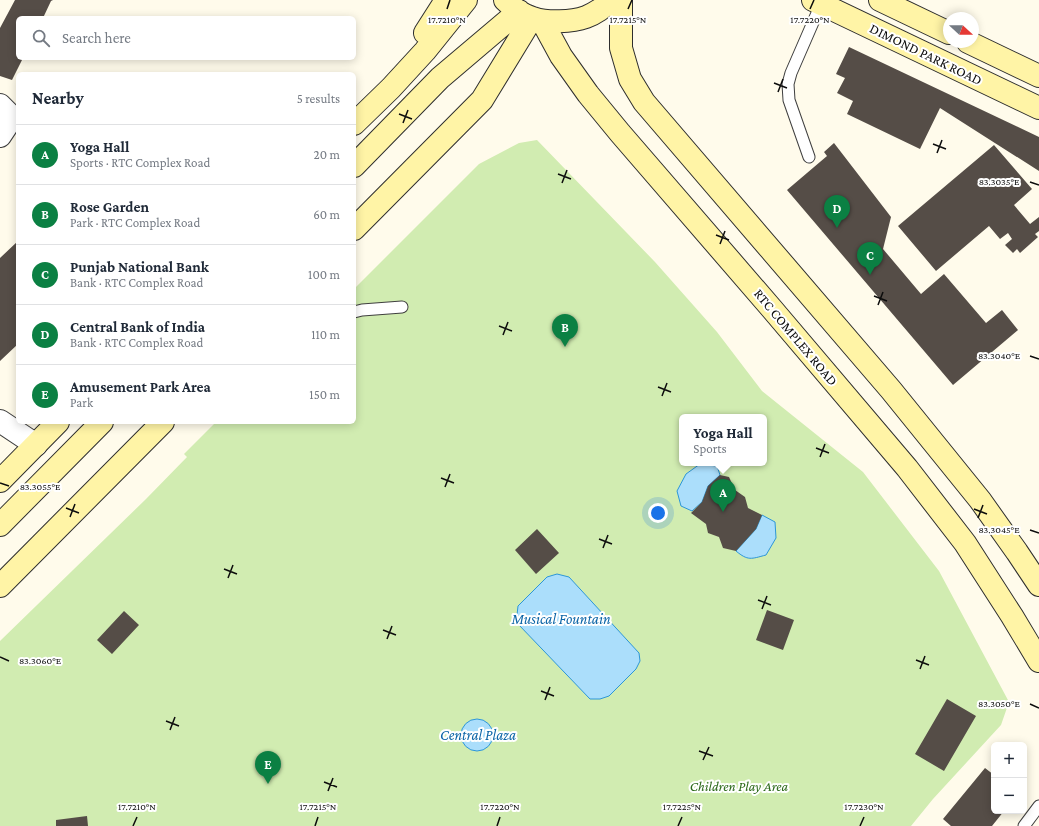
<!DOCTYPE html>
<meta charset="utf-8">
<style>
body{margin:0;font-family:"Crimson Pro",serif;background:#f2f2f3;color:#1f2937}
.controls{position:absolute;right:12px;bottom:12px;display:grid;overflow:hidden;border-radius:6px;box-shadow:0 2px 10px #0003}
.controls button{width:36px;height:36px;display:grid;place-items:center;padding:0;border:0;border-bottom:1px solid #e0e1e3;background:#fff;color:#1f2937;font:20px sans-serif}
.compass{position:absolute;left:943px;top:12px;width:36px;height:36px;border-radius:50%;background:#fff;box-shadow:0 2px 10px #0003;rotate:111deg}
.you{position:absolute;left:658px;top:513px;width:14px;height:14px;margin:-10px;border:3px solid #fff;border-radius:50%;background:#1a73e8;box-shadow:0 0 0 6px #1a73e833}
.badge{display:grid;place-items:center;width:26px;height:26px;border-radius:50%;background:#0b8043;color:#fff;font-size:13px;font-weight:700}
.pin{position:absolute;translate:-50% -33px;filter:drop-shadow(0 1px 2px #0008)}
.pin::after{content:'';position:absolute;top:21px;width:14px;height:12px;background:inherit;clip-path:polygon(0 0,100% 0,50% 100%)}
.popup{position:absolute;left:679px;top:414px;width:88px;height:52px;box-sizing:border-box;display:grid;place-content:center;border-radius:6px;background:#fff;filter:drop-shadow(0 1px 3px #0005);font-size:13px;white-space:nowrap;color:#747a83}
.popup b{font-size:15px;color:#1f2937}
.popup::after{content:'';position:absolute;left:50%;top:100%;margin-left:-8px;border:8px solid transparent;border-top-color:#fff}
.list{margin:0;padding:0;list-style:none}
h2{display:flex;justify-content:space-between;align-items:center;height:52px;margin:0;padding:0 16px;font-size:17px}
h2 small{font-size:13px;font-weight:400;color:#747a83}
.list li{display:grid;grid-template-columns:26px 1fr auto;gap:12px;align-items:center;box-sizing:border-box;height:60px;padding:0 16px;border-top:1px solid #e0e1e3}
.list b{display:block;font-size:15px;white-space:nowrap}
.list p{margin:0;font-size:13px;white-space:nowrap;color:#747a83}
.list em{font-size:13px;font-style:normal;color:#747a83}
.icon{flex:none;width:22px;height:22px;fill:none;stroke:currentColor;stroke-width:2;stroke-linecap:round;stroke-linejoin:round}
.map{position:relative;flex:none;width:1039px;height:826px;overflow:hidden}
.search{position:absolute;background:#fff;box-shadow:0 2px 10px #0003;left:16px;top:16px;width:340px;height:44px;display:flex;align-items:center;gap:10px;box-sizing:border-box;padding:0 14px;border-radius:6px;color:#747a83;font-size:15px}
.panel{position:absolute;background:#fff;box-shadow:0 2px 10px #0003;left:16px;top:72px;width:340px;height:352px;border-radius:6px}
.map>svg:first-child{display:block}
</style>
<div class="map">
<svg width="1039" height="826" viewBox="0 0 1039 826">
<rect width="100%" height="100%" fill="#fffbeb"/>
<path fill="#d1ecb1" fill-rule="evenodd" d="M 537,140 L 655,262 L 717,332 L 762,391 L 863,472 L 939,571 L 1009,702 L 1001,725 L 933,799 L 911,826 L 0,826 L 0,641 L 146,499 L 187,457 L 184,454 L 216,422 L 354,422 L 354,289 L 479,164 L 519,143 ZM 682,417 L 764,417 L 764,463 L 682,463 Z"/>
<path fill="#abdefb" stroke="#2c96d8" d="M 700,464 L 717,466 L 720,475 L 708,486 L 702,502 L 692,511 L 681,506 L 677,491 L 686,474 Z
M 762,515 L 775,522 L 776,538 L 766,555 C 751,559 748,561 736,551 L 756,529 Z
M 557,574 L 569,577 L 639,653 L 640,661 L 636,669 L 609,696 L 600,699 L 590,699 L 518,624 L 517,615 L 518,606 L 547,577 Z
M461 735a16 16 0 1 1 32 0a16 16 0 1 1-32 0Z"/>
<path fill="#554d47" d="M 15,0 L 53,0 L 51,1 L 43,18 L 18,18 L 18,58 L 23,58 L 12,80 L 0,76 L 0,28 Z
M 849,47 L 1039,137 L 1039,171 L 940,108 L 920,149 L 847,114 L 853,101 L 837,93 L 845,78 L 836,74 Z
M 834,143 L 891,217 L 883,249 L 921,294 L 944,274 L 986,323 L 1002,310 L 1018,330 L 953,385 L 787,190 L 827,156 L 824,152 Z
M 994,145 L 1032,189 L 1014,205 L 1030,224 L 1039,217 L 1039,231 L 1035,234 L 1038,237 L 1020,253 L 1017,249 L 1013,253 L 1005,245 L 1012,239 L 1008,233 L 1000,239 L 989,226 L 936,271 L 898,226 Z
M 18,241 L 18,344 L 0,361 L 0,258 Z
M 720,475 L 729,477 L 735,490 L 745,497 L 748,508 L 762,515 L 756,529 L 736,551 L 723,548 L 719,537 L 708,533 L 706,524 L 691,513 L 702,502 L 708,486 Z
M 537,529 L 559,553 L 536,574 L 515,550 Z
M 767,610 L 794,620 L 783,650 L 756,640 Z
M 124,611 L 139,625 L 112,654 L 97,640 Z
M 947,699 L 976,716 L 944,771 L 915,754 Z
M 985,768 L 994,775 L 994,811 L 1004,811 L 992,826 L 951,826 L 943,819 Z
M 87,816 L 88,826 L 56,826 L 56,820 Z"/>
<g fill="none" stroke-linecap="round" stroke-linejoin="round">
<g stroke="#3f3f3f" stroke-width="13">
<path id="lane" d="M 809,157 L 789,100 L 788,84 L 791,73 L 821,4
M 354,312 L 362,310 L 402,307
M 1024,826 L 1039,806"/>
</g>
<g stroke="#3f3f3f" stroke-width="24">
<path id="street" d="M 0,105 L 9,114 L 6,127 L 0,136
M 0,421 L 36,445"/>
</g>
<g stroke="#2e2e2e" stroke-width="24">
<path id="secondary" d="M 505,0 C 513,8 522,15 533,18 C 547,23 572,22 586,17 C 594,14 605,7 611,0
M 621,0 L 621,48 L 630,79 L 644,102 L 891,390 L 980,500 L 1017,552 L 1039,585
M 813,0 L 1039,108
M 880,0 L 949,33
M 542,21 L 561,56 L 588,94 L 620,133 L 772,309 L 907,468 L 965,543 L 1012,616 L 1039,661
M 425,33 L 446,0
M 968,42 L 1039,76
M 354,124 L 391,88 L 425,51 L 466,0
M 354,166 L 440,78 L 519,11
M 354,229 L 482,100 L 532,18
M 0,481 L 58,422
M 0,525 L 102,422
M 0,586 L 163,422"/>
</g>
<use href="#lane" stroke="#fff" stroke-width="11"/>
<use href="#street" stroke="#fff" stroke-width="22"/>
<use href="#secondary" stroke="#fff4a6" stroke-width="22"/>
</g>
<path fill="none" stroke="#0c0c0c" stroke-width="1.5" d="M 447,9 L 450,0M 628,9 L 632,0M 810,9 L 814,0M 774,83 L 787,88M 778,92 L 783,79M 399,114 L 412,119M 403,123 L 408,110M 933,144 L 946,149M 937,153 L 942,140M 558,174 L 571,179M 1030,182 L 1039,185M 562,183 L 567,170M 716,235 L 729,240M 720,244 L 725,231M 874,296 L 887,301M 878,305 L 883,292M 499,326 L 512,331M 503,335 L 508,322M 1030,356 L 1039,359M 658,387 L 671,392M 662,396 L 667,383M 816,448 L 829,453M 820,457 L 825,444M 441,478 L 454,483M 0,483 L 9,486M 445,487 L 450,474M 66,508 L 79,513M 974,509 L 987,514M 70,517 L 75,504M 978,518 L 983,505M 1030,530 L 1039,533M 599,539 L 612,544M 603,548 L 608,535M 224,569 L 237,574M 228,578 L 233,565M 758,600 L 771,605M 762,609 L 767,596M 383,630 L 396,635M 387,639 L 392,626M 0,657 L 9,661M 916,660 L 929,665M 920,669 L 925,656M 541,691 L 554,696M 545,700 L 550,687M 1030,704 L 1039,708M 166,721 L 179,726M 170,730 L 175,717M 699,751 L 713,756M 703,760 L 709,747M 324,782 L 337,787M 328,791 L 333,778M 133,826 L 137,817M 315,826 L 318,817M 497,826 L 500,817M 678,826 L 682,817M 860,826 L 864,817"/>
<g text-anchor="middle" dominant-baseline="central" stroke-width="4" stroke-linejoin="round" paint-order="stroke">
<g font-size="14" fill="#0c0c0c" stroke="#fff">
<text transform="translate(926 54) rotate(26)">DIMOND PARK ROAD</text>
<text transform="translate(796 337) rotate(50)">RTC COMPLEX ROAD</text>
</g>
<g font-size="14" font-style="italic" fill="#2a6818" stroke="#fff">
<text x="739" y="786">Children Play Area</text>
</g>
<g font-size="15" font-style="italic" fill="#0c65a7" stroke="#fff">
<text x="561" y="619">Musical Fountain</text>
<text x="478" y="735">Central Plaza</text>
</g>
</g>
<g font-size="10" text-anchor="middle" fill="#0c0c0c" stroke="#fff" stroke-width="4" stroke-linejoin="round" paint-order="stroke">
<text x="447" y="23">17.7210°N</text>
<text x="628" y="23">17.7215°N</text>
<text x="810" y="23">17.7220°N</text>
<text x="999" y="185">83.3035°E</text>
<text x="999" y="359">83.3040°E</text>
<text x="40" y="490">83.3055°E</text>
<text x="999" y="533">83.3045°E</text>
<text x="40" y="664">83.3060°E</text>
<text x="999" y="707">83.3050°E</text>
<text x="137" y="810">17.7210°N</text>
<text x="318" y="810">17.7215°N</text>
<text x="500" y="810">17.7220°N</text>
<text x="682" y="810">17.7225°N</text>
<text x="864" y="810">17.7230°N</text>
</g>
</svg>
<div class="controls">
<button>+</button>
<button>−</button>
</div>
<svg class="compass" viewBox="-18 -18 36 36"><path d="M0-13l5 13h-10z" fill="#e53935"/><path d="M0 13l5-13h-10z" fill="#747a83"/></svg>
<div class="you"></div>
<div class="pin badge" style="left:723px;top:512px">A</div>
<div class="popup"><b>Yoga Hall</b>Sports</div>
<div class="pin badge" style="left:565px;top:347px">B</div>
<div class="pin badge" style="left:870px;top:275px">C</div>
<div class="pin badge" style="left:837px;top:228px">D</div>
<div class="pin badge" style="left:268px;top:784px">E</div>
<div class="search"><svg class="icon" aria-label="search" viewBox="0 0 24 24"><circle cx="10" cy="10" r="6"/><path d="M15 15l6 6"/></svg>Search here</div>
<section class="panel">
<h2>Nearby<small>5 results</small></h2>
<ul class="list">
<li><span class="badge">A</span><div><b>Yoga Hall</b><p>Sports · RTC Complex Road</p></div><em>20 m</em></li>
<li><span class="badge">B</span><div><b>Rose Garden</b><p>Park · RTC Complex Road</p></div><em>60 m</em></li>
<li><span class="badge">C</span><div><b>Punjab National Bank</b><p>Bank · RTC Complex Road</p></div><em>100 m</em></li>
<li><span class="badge">D</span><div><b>Central Bank of India</b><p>Bank · RTC Complex Road</p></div><em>110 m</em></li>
<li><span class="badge">E</span><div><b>Amusement Park Area</b><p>Park</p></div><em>150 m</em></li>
</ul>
</section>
</div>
